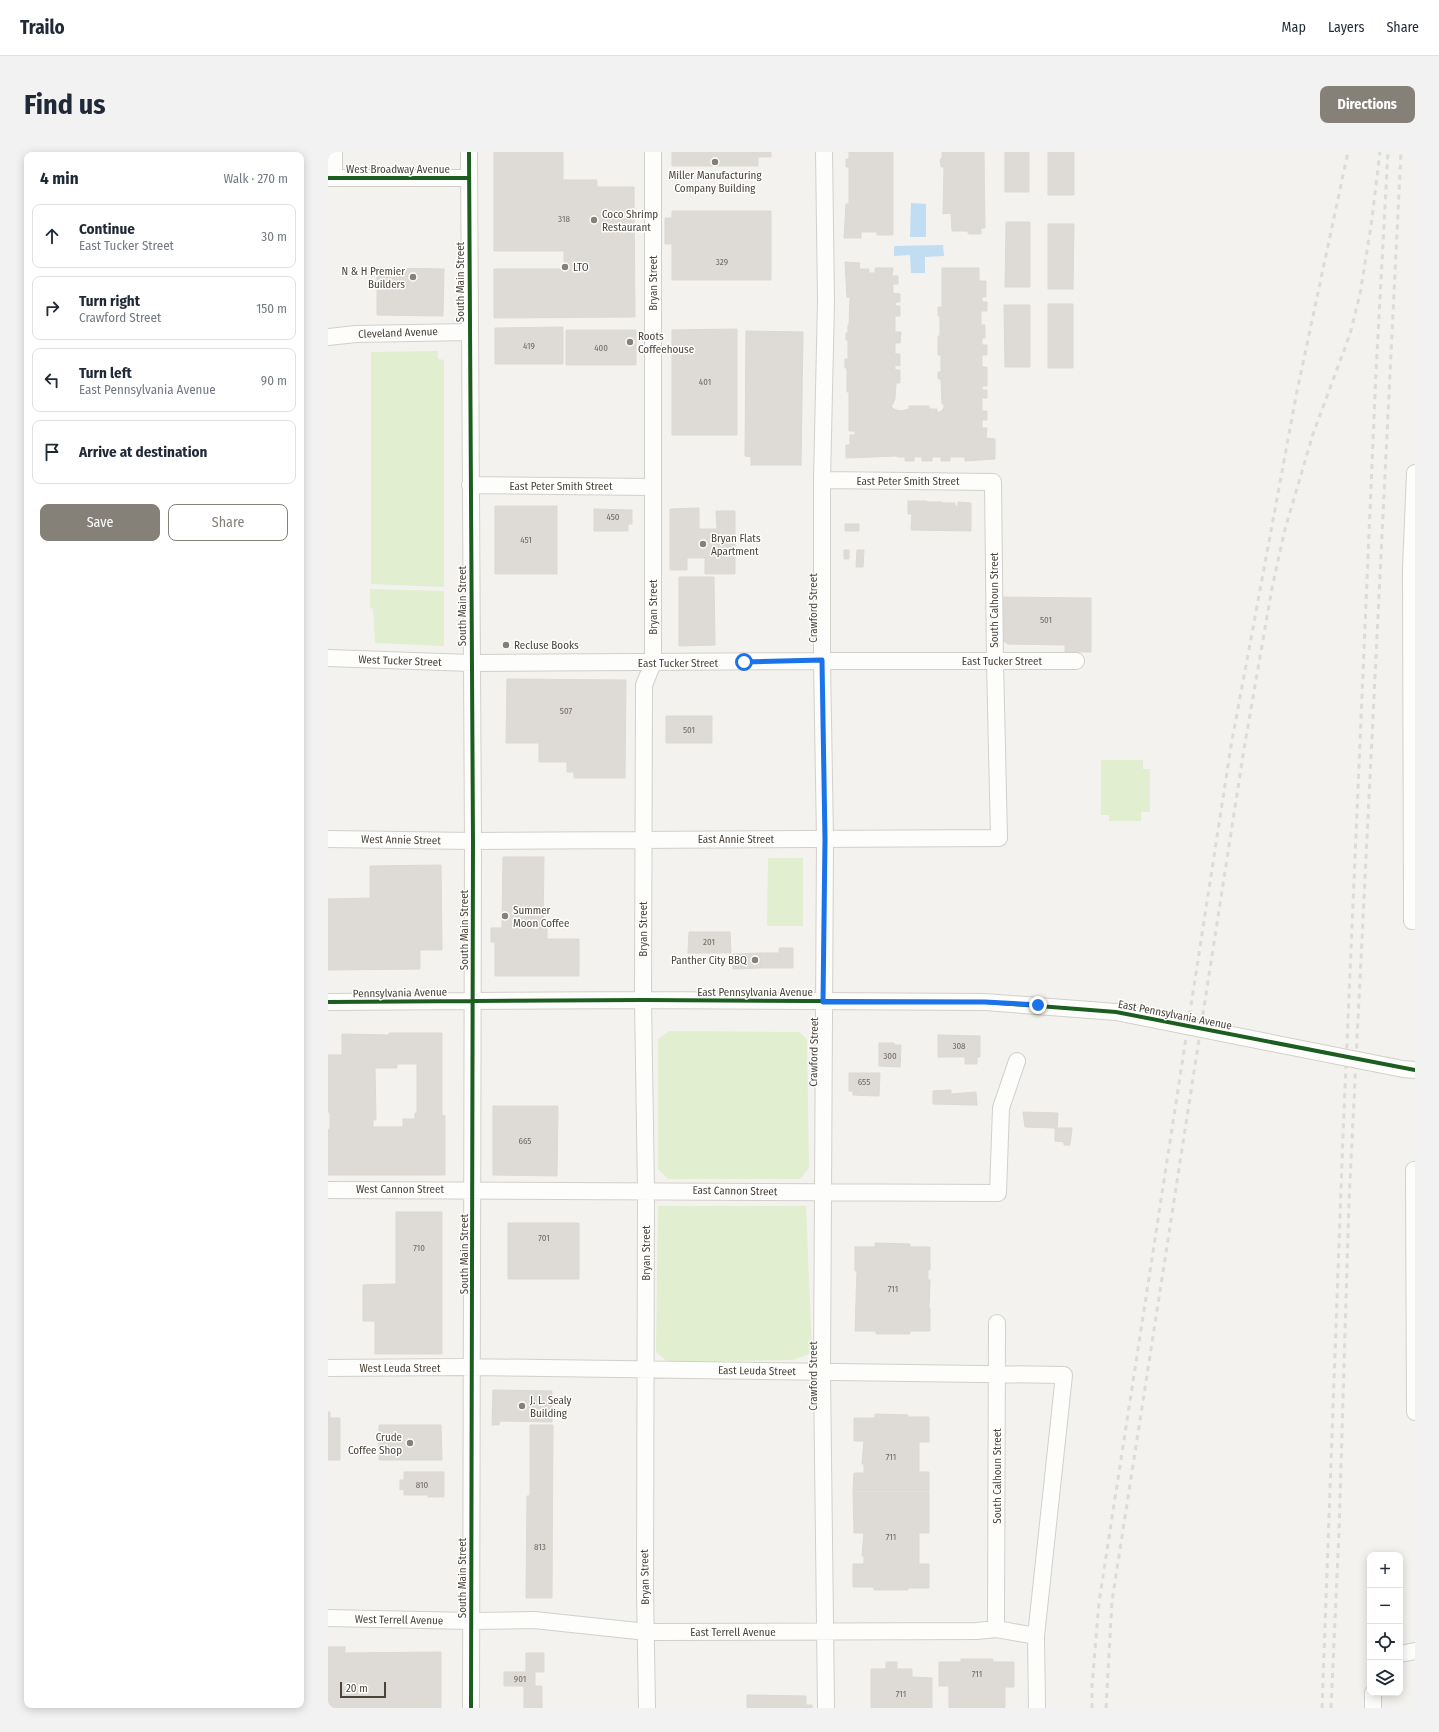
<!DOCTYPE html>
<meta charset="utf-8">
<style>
body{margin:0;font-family:"Fira Sans Condensed",sans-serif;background:#f2f2f3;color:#1f2937}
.controls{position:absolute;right:12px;bottom:12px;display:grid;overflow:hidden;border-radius:8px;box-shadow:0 2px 10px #0003}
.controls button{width:36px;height:36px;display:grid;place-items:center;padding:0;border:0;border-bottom:1px solid #e0e1e3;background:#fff;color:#1f2937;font:20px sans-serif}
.scale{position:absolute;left:12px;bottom:10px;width:46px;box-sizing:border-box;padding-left:4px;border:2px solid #4b4439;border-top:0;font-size:11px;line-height:14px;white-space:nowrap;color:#4b4439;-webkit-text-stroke:3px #fff;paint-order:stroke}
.stop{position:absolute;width:12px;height:12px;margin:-9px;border:3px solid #1a73e8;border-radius:50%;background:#fff}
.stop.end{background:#1a73e8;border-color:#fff;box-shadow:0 1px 4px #0008}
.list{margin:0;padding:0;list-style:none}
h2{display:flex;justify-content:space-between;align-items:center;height:52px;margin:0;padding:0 16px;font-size:17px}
h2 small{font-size:13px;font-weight:400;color:#747a83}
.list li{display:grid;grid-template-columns:26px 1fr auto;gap:12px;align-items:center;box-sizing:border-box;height:64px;margin:0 8px 8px;padding:0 8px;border:1px solid #e0e1e3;border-radius:8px}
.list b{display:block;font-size:15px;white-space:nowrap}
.list p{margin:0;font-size:13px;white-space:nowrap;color:#747a83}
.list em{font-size:13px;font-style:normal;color:#747a83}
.actions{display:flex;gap:8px;padding:12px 16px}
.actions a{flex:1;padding:9px 0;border:1px solid #868178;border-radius:8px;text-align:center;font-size:14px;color:#868178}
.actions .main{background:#868178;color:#fff}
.icon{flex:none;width:22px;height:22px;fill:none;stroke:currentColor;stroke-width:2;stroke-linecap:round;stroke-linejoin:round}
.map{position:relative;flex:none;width:1087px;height:1556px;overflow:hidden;border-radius:8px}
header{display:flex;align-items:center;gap:24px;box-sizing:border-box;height:56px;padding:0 20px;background:#fff;border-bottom:1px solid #e0e1e3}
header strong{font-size:19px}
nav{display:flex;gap:22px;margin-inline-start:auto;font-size:14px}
.intro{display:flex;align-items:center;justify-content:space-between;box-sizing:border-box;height:96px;padding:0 24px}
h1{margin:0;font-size:28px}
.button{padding:10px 18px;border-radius:8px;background:#868178;color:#fff;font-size:14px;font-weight:700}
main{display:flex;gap:24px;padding:0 24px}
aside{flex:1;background:#fff;border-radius:8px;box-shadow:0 2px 10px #0003}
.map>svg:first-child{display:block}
</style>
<header>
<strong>Trailo</strong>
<nav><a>Map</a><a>Layers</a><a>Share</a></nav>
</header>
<div class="intro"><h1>Find us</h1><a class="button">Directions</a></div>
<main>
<aside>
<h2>4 min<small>Walk · 270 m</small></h2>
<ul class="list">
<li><svg class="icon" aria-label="ahead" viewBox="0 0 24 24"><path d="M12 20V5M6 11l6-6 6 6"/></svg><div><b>Continue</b><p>East Tucker Street</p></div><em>30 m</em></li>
<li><svg class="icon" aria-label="right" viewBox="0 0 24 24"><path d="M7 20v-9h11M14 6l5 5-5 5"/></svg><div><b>Turn right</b><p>Crawford Street</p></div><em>150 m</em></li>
<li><svg class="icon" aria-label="left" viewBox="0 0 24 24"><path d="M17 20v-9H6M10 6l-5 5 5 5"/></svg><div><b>Turn left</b><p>East Pennsylvania Avenue</p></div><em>90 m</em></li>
<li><svg class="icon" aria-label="arrive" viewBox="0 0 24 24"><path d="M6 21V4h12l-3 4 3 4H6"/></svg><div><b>Arrive at destination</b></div></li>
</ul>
<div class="actions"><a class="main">Save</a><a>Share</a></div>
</aside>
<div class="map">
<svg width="1087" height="1556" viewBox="0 0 1087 1556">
<rect width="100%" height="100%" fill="#f4f2ee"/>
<path fill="#e1eecf" d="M 110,199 L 110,207 L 116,208 L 116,435 L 43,432 L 43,200 Z
M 42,437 L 116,439 L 116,494 L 47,491 L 45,457 L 42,456 Z
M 773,608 L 815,608 L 815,617 L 822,617 L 822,660 L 813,660 L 813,669 L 781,669 L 781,663 L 773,663 Z
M 440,706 L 475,706 L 475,774 L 439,774 Z
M 341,879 L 471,880 L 479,887 L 481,1016 L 472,1027 L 340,1027 L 330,1017 L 330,887 Z
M 330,1054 L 478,1054 L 484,1201 L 464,1208 L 340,1210 L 328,1200 Z"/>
<path fill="#c0ddf1" d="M 583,51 L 598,52 L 598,85 L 582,85 Z
M 615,93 L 616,104 L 597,105 L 597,121 L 583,121 L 582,103 L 566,104 L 566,94 Z"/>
<path fill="#dedbd6" stroke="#dcd9d4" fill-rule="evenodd" d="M 166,0 L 235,0 L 235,28 L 269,28 L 269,35 L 306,35 L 307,165 L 166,166 L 166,117 L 236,117 L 236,99 L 166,99 Z
M 344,0 L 443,0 L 443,5 L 430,5 L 430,14 L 344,14 Z
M 521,0 L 565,0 L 565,83 L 549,83 L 549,80 L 533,80 L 533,86 L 516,86 L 518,52 L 521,52 L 521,15 L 518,15 L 518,7 L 521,7 Z
M 614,0 L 656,0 L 657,76 L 653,76 L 653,82 L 641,82 L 639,79 L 624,79 L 623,61 L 615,62 L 616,15 L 613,15 L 612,7 L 614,7 Z
M 677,0 L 701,0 L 701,40 L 677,40 Z
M 720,0 L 746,0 L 746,43 L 720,43 Z
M 344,59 L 443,59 L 443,128 L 344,128 L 344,92 L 337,92 L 337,66 L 344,66 Z
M 678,70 L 702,70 L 702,135 L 677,135 Z
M 720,72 L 746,72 L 745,137 L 720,137 Z
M 517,110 L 532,111 L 531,117 L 541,117 L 541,121 L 547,121 L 547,116 L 565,116 L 564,124 L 570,124 L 570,132 L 565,132 L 565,141 L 572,142 L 572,150 L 568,150 L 567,154 L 572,154 L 572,164 L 567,164 L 567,180 L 573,180 L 572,191 L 567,191 L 567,202 L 572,202 L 572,214 L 567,213 L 567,218 L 572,218 L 572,231 L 568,231 L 567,247 L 563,255 L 568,258 L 573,259 L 581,257 L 581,254 L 591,254 L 591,257 L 591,254 L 601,254 L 601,257 L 609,257 L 609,260 L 612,260 L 616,256 L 616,252 L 614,252 L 613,227 L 610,227 L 610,220 L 613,220 L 613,203 L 610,203 L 610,193 L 613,193 L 610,193 L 610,184 L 612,184 L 612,164 L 610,164 L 610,155 L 614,155 L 614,116 L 651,116 L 651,129 L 658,129 L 658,145 L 654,145 L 654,150 L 659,150 L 659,159 L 653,159 L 653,173 L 657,173 L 657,186 L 654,186 L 654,193 L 659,193 L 659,203 L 654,203 L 654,215 L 659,215 L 659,234 L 654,234 L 654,238 L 659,238 L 659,246 L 654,246 L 654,259 L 659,259 L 659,268 L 654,268 L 654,276 L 659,276 L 658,286 L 667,287 L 667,307 L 637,309 L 637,305 L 622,305 L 622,309 L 613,309 L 613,305 L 604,305 L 604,309 L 594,309 L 594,305 L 586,305 L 586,309 L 577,309 L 577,305 L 569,305 L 569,304 L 518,306 L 518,293 L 522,293 L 522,283 L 527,283 L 527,279 L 521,279 L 521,240 L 519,240 L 519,216 L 517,216 L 517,207 L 520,207 L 520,188 L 518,188 L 518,181 L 520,181 L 520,173 L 521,173 L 522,145 L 519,145 Z
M 49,116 L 116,117 L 115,164 L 49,163 Z
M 720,152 L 745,152 L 745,216 L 720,216 Z
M 676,153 L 702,153 L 702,215 L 677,215 Z
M 235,175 L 235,212 L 167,212 L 167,176 Z
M 409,177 L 409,283 L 344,283 L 344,178 Z
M 238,178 L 308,178 L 308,213 L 238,213 Z
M 418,179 L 475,180 L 473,313 L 423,313 L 423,305 L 417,304 Z
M 580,349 L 599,349 L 599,354 L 599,350 L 614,350 L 614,354 L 614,351 L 627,351 L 627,354 L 630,354 L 630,350 L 643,351 L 643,379 L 583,378 L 584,362 L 580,362 Z
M 167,354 L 229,354 L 229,422 L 167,422 Z
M 371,356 L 371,377 L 389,377 L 388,359 L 407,359 L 407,422 L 377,422 L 377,406 L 359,406 L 359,418 L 342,418 L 342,357 Z
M 266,357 L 304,358 L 304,372 L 300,372 L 300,379 L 266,379 Z
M 517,372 L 531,372 L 531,379 L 517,379 Z
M 516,398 L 521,398 L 521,407 L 516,407 Z
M 529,398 L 536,398 L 535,415 L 528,415 Z
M 351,425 L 386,425 L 387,493 L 351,494 Z
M 674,445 L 763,446 L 763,500 L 737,500 L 737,493 L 679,492 L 679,490 L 674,490 Z
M 179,527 L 298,528 L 297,626 L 246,626 L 246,620 L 239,620 L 239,610 L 211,610 L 211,591 L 178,591 Z
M 338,564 L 384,564 L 384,591 L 338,591 Z
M 175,705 L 216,705 L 215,774 L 219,774 L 219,787 L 251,787 L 251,824 L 167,824 L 167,790 L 163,790 L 163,776 L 174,776 Z
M 113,713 L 114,798 L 92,798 L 92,817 L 0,818 L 0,747 L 42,746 L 42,714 Z
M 361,780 L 402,780 L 403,801 L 360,801 Z
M 451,796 L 465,796 L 465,816 L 451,816 Z
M 432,801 L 451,801 L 451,816 L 433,816 Z
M 432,801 L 433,816 L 405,817 L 405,802 Z
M 61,881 L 114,881 L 114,963 L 117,964 L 117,1023 L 0,1023 L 0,978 L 2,976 L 2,960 L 0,960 L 0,903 L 14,903 L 14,882 L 61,883 ZM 69,912 L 89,912 L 89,961 L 87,961 L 87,967 L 75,967 L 75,975 L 45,975 L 45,968 L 48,968 L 47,916 L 69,916 Z
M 610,883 L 652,884 L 652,905 L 649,905 L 649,912 L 637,912 L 637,905 L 610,905 Z
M 551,891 L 566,891 L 566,893 L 573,893 L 572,915 L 551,914 Z
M 521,921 L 552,921 L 551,944 L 525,943 L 525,939 L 521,939 Z
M 623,938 L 623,942 L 648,940 L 649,953 L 605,952 L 605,939 Z
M 165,954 L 230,954 L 229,1024 L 165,1023 Z
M 695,960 L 730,961 L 729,976 L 744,976 L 742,993 L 736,993 L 736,990 L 727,989 L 727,976 L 697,975 Z
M 68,1060 L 114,1060 L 114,1202 L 47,1202 L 47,1169 L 35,1169 L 35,1133 L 68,1132 Z
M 180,1071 L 251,1071 L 251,1127 L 180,1127 Z
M 547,1091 L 582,1092 L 582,1095 L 602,1095 L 602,1118 L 600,1118 L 600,1128 L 602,1128 L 601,1156 L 602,1156 L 602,1179 L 582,1179 L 582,1182 L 548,1182 L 548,1179 L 527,1179 L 529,1119 L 527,1119 L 527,1095 L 547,1095 Z
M 165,1238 L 224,1239 L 224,1270 L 172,1269 L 171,1273 L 164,1273 Z
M 0,1260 L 2,1260 L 2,1266 L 12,1266 L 12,1308 L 0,1308 Z
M 547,1262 L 580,1263 L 580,1265 L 601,1265 L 601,1290 L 591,1290 L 591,1320 L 601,1320 L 601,1339 L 525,1339 L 526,1321 L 536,1321 L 536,1312 L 534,1312 L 536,1289 L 526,1289 L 526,1266 L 547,1266 Z
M 51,1273 L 113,1273 L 114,1308 L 51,1308 Z
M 202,1273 L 225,1273 L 224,1446 L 198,1446 L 199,1344 L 202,1344 Z
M 76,1320 L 116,1320 L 116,1345 L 100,1345 L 100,1343 L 76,1343 L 76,1337 L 72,1338 L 72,1328 L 76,1328 Z
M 525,1340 L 601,1340 L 601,1381 L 591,1381 L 591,1412 L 601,1412 L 601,1436 L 580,1436 L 580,1438 L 546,1438 L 546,1435 L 525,1435 L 525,1412 L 536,1412 L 536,1404 L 534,1404 L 536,1381 L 526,1381 Z
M 0,1495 L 17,1495 L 17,1501 L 113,1500 L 113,1556 L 0,1556 Z
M 198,1501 L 216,1501 L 216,1520 L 207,1520 L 207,1534 L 214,1534 L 214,1556 L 196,1556 L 196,1534 L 176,1534 L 176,1520 L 198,1520 Z
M 633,1507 L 665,1507 L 665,1510 L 686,1510 L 686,1535 L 677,1535 L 677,1556 L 621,1556 L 621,1534 L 611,1534 L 611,1510 L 633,1510 Z
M 558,1510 L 569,1510 L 569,1517 L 584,1517 L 584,1529 L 585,1525 L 604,1526 L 604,1556 L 543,1556 L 543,1517 L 558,1517 Z
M 419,1543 L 478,1544 L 478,1553 L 484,1553 L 484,1556 L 419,1556 Z"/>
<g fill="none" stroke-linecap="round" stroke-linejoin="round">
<g stroke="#d2d0cb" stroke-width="18">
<path id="minor" d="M 6,0 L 6,26
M 141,0 L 145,689 L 143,1556
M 496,0 L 498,149 L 494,328 L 494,509 L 497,687 L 494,1220 L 498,1556
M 0,26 L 140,26
M 0,185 L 28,182 L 141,180
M 142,333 L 325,335
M 0,506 L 143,511 L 494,509 L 748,509
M 0,687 L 145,689 L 671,686 L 667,509 L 665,330 L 494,328
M 1084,769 L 1083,416 L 1087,321
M 0,850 L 315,848 L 657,850 L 788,860
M 1075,917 L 1087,918
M 1086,1018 L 1087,1260
M 0,1038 L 670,1041 L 673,956 L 689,909
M 0,1216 L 135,1215 L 736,1223 L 708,1484 L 709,1556
M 0,1466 L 143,1469 L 206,1468 L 319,1480 L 649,1479 L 668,1477 L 708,1484
M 668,1477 L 669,1171
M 1072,1502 L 1087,1499
M 319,1556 L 317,1437 L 318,1038 L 315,848 L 316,533 L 325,511 L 325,0
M 1045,1556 L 1045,1541"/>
</g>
<use href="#minor" stroke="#fdfdfc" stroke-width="16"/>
<path stroke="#dbdbda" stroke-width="3" stroke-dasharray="5 5" stroke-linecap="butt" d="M 764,1556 L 764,1534 L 771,1450 L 903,594 L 969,239 L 1020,0
M 778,1556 L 784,1449 L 916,597 L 944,436 L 957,377 L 985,282 L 1022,182 L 1032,142 L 1043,74 L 1052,0
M 994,1556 L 1015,983 L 1048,220 L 1060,0
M 1003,1556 L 1011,1380 L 1021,1049 L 1073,0"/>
<g stroke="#d2d0cb" stroke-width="18" stroke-linecap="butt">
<path id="minor-bridge" d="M 788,860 L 1075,917"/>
</g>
<use href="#minor-bridge" stroke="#fdfdfc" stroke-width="16"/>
<g stroke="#fff" stroke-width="6">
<path id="cycleway" d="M 141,0 L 145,689 L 143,1556
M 0,26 L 140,26
M 0,850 L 315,848 L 657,850 L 788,860 L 1087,918"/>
</g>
<use href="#cycleway" stroke="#1b5e20" stroke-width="4"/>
</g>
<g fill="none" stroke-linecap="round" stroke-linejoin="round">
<path stroke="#1a73e8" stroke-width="5" d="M 416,510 L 494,508 L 497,687 L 495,850 L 657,850 L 710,853"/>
</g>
<g fill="#868178" stroke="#fff" stroke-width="1.5">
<circle cx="387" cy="10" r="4"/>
<circle cx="266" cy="68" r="4"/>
<circle cx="237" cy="115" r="4"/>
<circle cx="85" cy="125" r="4"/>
<circle cx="302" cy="190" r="4"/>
<circle cx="375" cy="392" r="4"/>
<circle cx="178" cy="493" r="4"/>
<circle cx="177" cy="764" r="4"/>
<circle cx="427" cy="808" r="4"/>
<circle cx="194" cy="1254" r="4"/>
<circle cx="82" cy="1291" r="4"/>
</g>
<g text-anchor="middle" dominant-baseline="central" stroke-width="3" stroke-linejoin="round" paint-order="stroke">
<g font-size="9" fill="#706a61">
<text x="236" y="67">318</text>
<text x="394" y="110">329</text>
<text x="201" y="194">419</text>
<text x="273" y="196">400</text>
<text x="377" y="230">401</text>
<text x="285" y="365">450</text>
<text x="198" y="388">451</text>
<text x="718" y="468">501</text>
<text x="238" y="559">507</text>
<text x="361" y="578">501</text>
<text x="381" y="790">201</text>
<text x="631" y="894">308</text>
<text x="562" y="904">300</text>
<text x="536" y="930">655</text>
<text x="197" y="989">665</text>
<text x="216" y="1086">701</text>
<text x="91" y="1096">710</text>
<text x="565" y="1137">711</text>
<text x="563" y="1305">711</text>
<text x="94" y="1333">810</text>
<text x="563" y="1385">711</text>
<text x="212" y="1395">813</text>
<text x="649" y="1522">711</text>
<text x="192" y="1527">901</text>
<text x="573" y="1542">711</text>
</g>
<g font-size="11" fill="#4b4439" stroke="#fff">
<text x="70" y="17">West Broadway Avenue</text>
<text transform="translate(132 130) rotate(-90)">South Main Street</text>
<text transform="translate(325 131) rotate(-90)">Bryan Street</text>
<text transform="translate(70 181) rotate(-2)">Cleveland Avenue</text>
<text x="580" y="329">East Peter Smith Street</text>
<text x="233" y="334">East Peter Smith Street</text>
<text transform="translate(666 448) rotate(-90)">South Calhoun Street</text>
<text transform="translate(134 454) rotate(-90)">South Main Street</text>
<text transform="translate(325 455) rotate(-90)">Bryan Street</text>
<text transform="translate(485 456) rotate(-90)">Crawford Street</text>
<text transform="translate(72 509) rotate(2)">West Tucker Street</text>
<text x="674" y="509">East Tucker Street</text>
<text x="350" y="511">East Tucker Street</text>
<text x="408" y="687">East Annie Street</text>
<text transform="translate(73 688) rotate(1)">West Annie Street</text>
<text transform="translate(315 777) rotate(-90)">Bryan Street</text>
<text transform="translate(136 778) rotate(-90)">South Main Street</text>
<text x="427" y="840">East Pennsylvania Avenue</text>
<text transform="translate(72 841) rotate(-1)">Pennsylvania Avenue</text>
<text transform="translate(847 863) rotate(11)">East Pennsylvania Avenue</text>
<text transform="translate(486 900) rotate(-89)">Crawford Street</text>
<text x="72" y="1037">West Cannon Street</text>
<text transform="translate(407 1039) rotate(1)">East Cannon Street</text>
<text transform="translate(318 1101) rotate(-90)">Bryan Street</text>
<text transform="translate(136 1102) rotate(-90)">South Main Street</text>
<text x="72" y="1216">West Leuda Street</text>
<text transform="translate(429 1219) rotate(1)">East Leuda Street</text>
<text transform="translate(485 1224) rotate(-90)">Crawford Street</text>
<text transform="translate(669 1324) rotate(-90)">South Calhoun Street</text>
<text transform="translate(317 1425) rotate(-91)">Bryan Street</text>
<text transform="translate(134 1426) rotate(-90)">South Main Street</text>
<text transform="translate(71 1468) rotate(1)">West Terrell Avenue</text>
<text x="405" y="1480">East Terrell Avenue</text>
</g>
<g font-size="11" fill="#4b4439" stroke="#fff" text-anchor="start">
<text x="387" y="23" text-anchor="middle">Miller Manufacturing<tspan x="387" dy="13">Company Building</tspan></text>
<text x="274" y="62">Coco Shrimp<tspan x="274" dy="13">Restaurant</tspan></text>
<text x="245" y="115">LTO</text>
<text x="77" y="119" text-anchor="end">N &amp; H Premier<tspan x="77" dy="13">Builders</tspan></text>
<text x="310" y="184">Roots<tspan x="310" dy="13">Coffeehouse</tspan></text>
<text x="383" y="386">Bryan Flats<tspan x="383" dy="13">Apartment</tspan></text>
<text x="186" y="493">Recluse Books</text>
<text x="185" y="758">Summer<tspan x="185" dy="13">Moon Coffee</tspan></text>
<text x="419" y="808" text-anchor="end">Panther City BBQ</text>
<text x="202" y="1248">J. L. Sealy<tspan x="202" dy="13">Building</tspan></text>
<text x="74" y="1285" text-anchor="end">Crude<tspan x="74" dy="13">Coffee Shop</tspan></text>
</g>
</g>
</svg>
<div class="controls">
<button>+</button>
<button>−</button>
<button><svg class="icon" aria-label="locate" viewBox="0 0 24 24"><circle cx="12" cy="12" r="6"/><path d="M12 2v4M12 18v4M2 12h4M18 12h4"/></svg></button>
<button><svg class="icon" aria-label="layers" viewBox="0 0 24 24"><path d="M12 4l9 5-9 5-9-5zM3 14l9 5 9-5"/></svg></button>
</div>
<div class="scale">20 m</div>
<div class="stop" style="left:416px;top:510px"></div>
<div class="stop end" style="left:710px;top:853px"></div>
</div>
</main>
